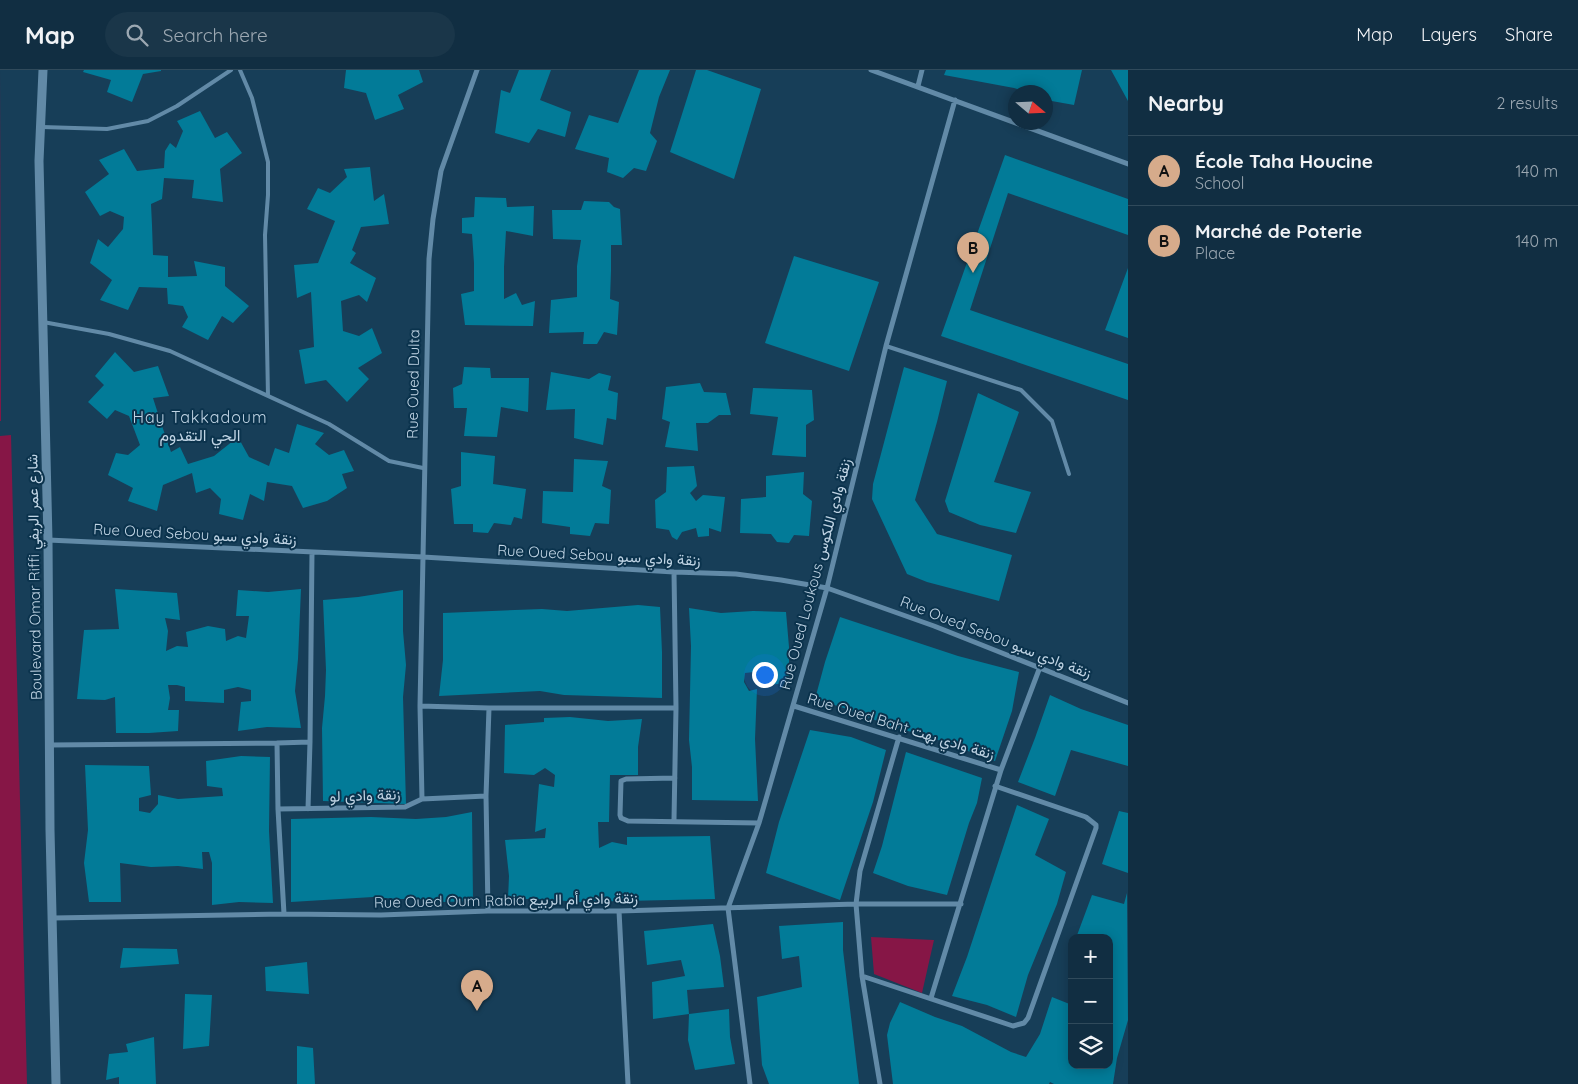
<!DOCTYPE html>
<meta charset="utf-8">
<style>
body{margin:0;font-family:Quicksand,Vazirmatn,sans-serif;background:#1a3649;color:#f1f3f6}
.controls{position:absolute;right:15px;bottom:15px;display:grid;overflow:hidden;border-radius:10px;box-shadow:0 2px 12px #0003}
.controls button{width:45px;height:45px;display:grid;place-items:center;padding:0;border:0;border-bottom:1px solid #304a5b;background:#112e42;color:#f1f3f6;font:25px sans-serif}
.compass{position:absolute;left:1008px;top:15px;width:45px;height:45px;border-radius:50%;background:#112e42;box-shadow:0 2px 12px #0003;rotate:109deg}
.you{position:absolute;left:764px;top:604px;width:18px;height:18px;margin:-12px;border:4px solid #fff;border-radius:50%;background:#1a73e8;box-shadow:0 0 0 8px #1a73e833}
.badge{display:grid;place-items:center;width:32px;height:32px;border-radius:50%;background:#d6ab8b;color:#111;font-size:16px;font-weight:700}
.pin{position:absolute;translate:-50% -41px;filter:drop-shadow(0 1px 2px #0008)}
.pin::after{content:'';position:absolute;top:26px;width:18px;height:15px;background:inherit;clip-path:polygon(0 0,100% 0,50% 100%)}
.list{margin:0;padding:0;list-style:none}
h2{display:flex;justify-content:space-between;align-items:center;height:65px;margin:0;padding:0 20px;font-size:21px}
h2 small{font-size:16px;font-weight:400;color:#9ca8b2}
.list li{display:grid;grid-template-columns:32px 1fr auto;gap:15px;align-items:center;box-sizing:border-box;height:70px;padding:0 20px;border-top:1px solid #304a5b}
.list b{display:block;font-size:19px;white-space:nowrap}
.list p{margin:0;font-size:16px;white-space:nowrap;color:#9ca8b2}
.list em{font-size:16px;font-style:normal;color:#9ca8b2}
.icon{flex:none;width:28px;height:28px;fill:none;stroke:currentColor;stroke-width:2;stroke-linecap:round;stroke-linejoin:round}
.map{position:relative;flex:none;width:1128px;height:1014px;overflow:hidden}
header{display:flex;align-items:center;gap:30px;box-sizing:border-box;height:70px;padding:0 25px;background:#112e42;border-bottom:1px solid #304a5b}
header strong{font-size:24px}
nav{display:flex;gap:28px;margin-inline-start:auto;font-size:18px}
.search{width:350px;height:45px;background:#1a3649;display:flex;align-items:center;gap:12px;box-sizing:border-box;padding:0 18px;border-radius:28px;color:#9ca8b2;font-size:19px}
main{display:flex}
aside{flex:1;background:#112e42}
.map>svg:first-child{display:block}
</style>
<header>
<strong>Map</strong>
<div class="search"><svg class="icon" aria-label="search" viewBox="0 0 24 24"><circle cx="10" cy="10" r="6"/><path d="M15 15l6 6"/></svg>Search here</div>
<nav><a>Map</a><a>Layers</a><a>Share</a></nav>
</header>
<main>
<div class="map">
<svg width="1128" height="1014" viewBox="0 0 1128 1014">
<rect width="100%" height="100%" fill="#173e58"/>
<path fill="#861646" d="M 0,0 L 1,351 L 0,351 Z
M 11,365 L 27,1014 L 0,1014 L 0,366 Z
M 871,867 L 934,870 L 922,923 L 874,904 Z"/>
<path fill="#027b98" d="M 84,0 L 161,0 L 161,1 L 143,4 L 132,32 L 107,22 L 111,10 L 83,2 Z
M 346,0 L 419,0 L 423,12 L 398,25 L 404,39 L 375,50 L 366,23 L 344,18 Z
M 519,0 L 551,0 L 540,30 L 571,42 L 565,67 L 538,59 L 529,73 L 495,63 L 501,20 L 510,23 Z
M 639,0 L 670,0 L 659,27 L 650,63 L 657,71 L 646,101 L 634,98 L 623,108 L 607,102 L 609,88 L 575,79 L 589,45 L 618,53 Z
M 696,0 L 707,0 L 761,19 L 734,109 L 670,82 Z
M 946,0 L 1082,0 L 1074,35 L 1046,30 L 1046,22 L 1026,22 L 1014,18 L 944,5 Z
M 1111,0 L 1128,0 L 1128,31 Z
M 200,41 L 215,68 L 227,62 L 242,83 L 220,99 L 223,132 L 192,128 L 194,110 L 164,108 L 162,129 L 151,134 L 152,155 L 153,185 L 168,186 L 168,207 L 197,206 L 194,191 L 225,197 L 225,216 L 249,236 L 233,253 L 222,246 L 208,270 L 182,257 L 188,247 L 183,236 L 168,234 L 167,218 L 139,217 L 128,240 L 100,230 L 112,210 L 90,193 L 98,169 L 108,177 L 123,159 L 124,147 L 110,141 L 100,146 L 85,122 L 109,104 L 99,90 L 124,79 L 137,101 L 164,98 L 165,81 L 170,73 L 176,78 L 183,61 L 177,51 Z
M 1005,85 L 1128,129 L 1128,165 L 1008,123 L 970,240 L 1128,294 L 1128,330 L 941,266 Z
M 370,97 L 374,131 L 384,124 L 389,154 L 361,157 L 352,180 L 356,183 L 350,193 L 376,208 L 367,232 L 359,225 L 341,231 L 343,261 L 359,266 L 372,258 L 382,283 L 358,298 L 369,309 L 347,332 L 326,310 L 305,314 L 299,280 L 314,277 L 311,222 L 297,228 L 294,195 L 318,193 L 335,151 L 307,139 L 318,118 L 330,123 L 347,107 L 344,99 Z
M 475,127 L 506,128 L 507,137 L 534,136 L 533,166 L 506,161 L 504,197 L 504,229 L 516,223 L 522,235 L 535,231 L 533,256 L 465,255 L 461,224 L 474,221 L 474,193 L 472,164 L 462,163 L 462,148 L 474,147 Z
M 584,131 L 609,132 L 614,137 L 620,139 L 622,175 L 611,175 L 611,201 L 610,229 L 619,232 L 617,265 L 604,262 L 597,274 L 583,274 L 584,262 L 549,263 L 551,230 L 577,227 L 577,196 L 581,170 L 553,169 L 552,140 L 581,140 Z
M 794,186 L 879,212 L 849,301 L 765,273 Z
M 1128,198 L 1128,268 L 1105,260 Z
M 115,282 L 134,302 L 158,296 L 169,326 L 153,328 L 161,353 L 171,382 L 180,377 L 188,394 L 214,386 L 238,367 L 249,387 L 269,396 L 275,378 L 289,383 L 297,354 L 324,363 L 315,374 L 329,385 L 344,380 L 354,401 L 342,404 L 347,418 L 327,431 L 303,438 L 292,416 L 267,412 L 264,431 L 250,424 L 243,450 L 219,444 L 221,429 L 210,418 L 196,423 L 192,403 L 163,415 L 157,441 L 128,431 L 133,418 L 108,405 L 116,383 L 128,385 L 140,375 L 129,346 L 115,340 L 107,349 L 88,332 L 104,315 L 95,306 Z
M 464,297 L 490,298 L 491,308 L 529,308 L 528,342 L 501,337 L 497,367 L 464,366 L 467,338 L 454,338 L 453,318 L 462,314 Z
M 904,297 L 947,311 L 937,352 L 915,430 L 937,464 L 1012,485 L 999,531 L 927,512 L 907,504 L 872,429 L 873,414 Z
M 551,302 L 589,309 L 599,303 L 611,306 L 608,320 L 618,323 L 616,350 L 607,348 L 603,375 L 574,368 L 575,339 L 546,340 Z
M 700,313 L 704,322 L 726,323 L 731,345 L 719,345 L 708,353 L 696,353 L 698,381 L 665,377 L 670,352 L 662,349 L 666,317 Z
M 753,318 L 812,320 L 814,350 L 806,355 L 806,387 L 772,385 L 778,347 L 750,344 Z
M 978,323 L 1019,342 L 994,412 L 1031,422 L 1016,463 L 980,455 L 949,442 L 945,431 Z
M 461,382 L 495,386 L 493,414 L 526,419 L 522,449 L 514,447 L 511,455 L 494,453 L 488,463 L 473,462 L 473,454 L 454,454 L 451,419 L 461,416 Z
M 574,389 L 608,391 L 602,416 L 611,420 L 609,454 L 595,453 L 590,466 L 570,464 L 570,457 L 542,453 L 543,421 L 573,422 Z
M 694,396 L 697,416 L 690,423 L 696,431 L 703,425 L 725,427 L 721,462 L 709,458 L 709,466 L 698,467 L 696,458 L 682,462 L 677,470 L 672,467 L 669,460 L 656,458 L 655,430 L 666,422 L 667,397 Z
M 804,402 L 803,424 L 812,431 L 809,466 L 794,465 L 789,473 L 777,472 L 771,464 L 740,463 L 741,429 L 766,427 L 766,406 Z
M 115,519 L 177,523 L 180,550 L 165,548 L 168,561 L 166,581 L 177,576 L 188,577 L 186,562 L 208,556 L 225,559 L 226,571 L 238,566 L 246,568 L 249,546 L 236,546 L 238,520 L 268,522 L 301,519 L 298,589 L 295,621 L 301,658 L 267,657 L 238,661 L 241,632 L 251,631 L 251,620 L 238,617 L 224,620 L 224,633 L 185,631 L 185,617 L 177,615 L 168,615 L 170,628 L 168,640 L 179,640 L 178,661 L 149,663 L 116,663 L 115,627 L 105,630 L 77,629 L 84,560 L 119,559 Z
M 403,520 L 403,561 L 406,595 L 403,627 L 406,734 L 323,731 L 322,658 L 325,626 L 326,600 L 323,530 L 358,527 Z
M 638,535 L 660,537 L 662,582 L 662,628 L 564,625 L 540,621 L 439,626 L 443,590 L 443,543 L 542,539 L 567,541 Z
M 689,538 L 721,543 L 753,541 L 786,542 L 789,577 L 789,613 L 766,615 L 764,600 L 754,602 L 745,603 L 744,612 L 749,621 L 757,619 L 755,669 L 758,731 L 692,730 L 692,697 L 689,670 L 691,576 Z
M 840,547 L 958,586 L 1019,602 L 1012,641 L 995,691 L 938,670 L 888,655 L 844,638 L 815,629 L 825,592 Z
M 1050,625 L 1081,639 L 1128,655 L 1128,696 L 1071,680 L 1055,726 L 1018,712 L 1035,668 Z
M 570,647 L 608,651 L 642,649 L 638,677 L 638,705 L 610,705 L 609,752 L 598,752 L 599,778 L 612,772 L 627,775 L 627,767 L 710,766 L 715,829 L 578,832 L 545,829 L 508,829 L 509,806 L 505,770 L 545,768 L 546,758 L 535,762 L 539,714 L 554,717 L 555,705 L 545,698 L 534,705 L 504,703 L 505,655 L 544,652 L 544,648 Z
M 810,660 L 851,667 L 886,680 L 873,732 L 840,830 L 766,803 L 779,752 Z
M 906,682 L 982,708 L 977,733 L 969,753 L 947,825 L 908,816 L 873,803 L 882,776 Z
M 241,686 L 270,687 L 269,761 L 273,833 L 239,832 L 212,835 L 212,793 L 209,782 L 202,782 L 203,799 L 178,796 L 151,797 L 120,793 L 121,832 L 89,832 L 84,793 L 88,760 L 85,695 L 149,696 L 151,725 L 139,728 L 139,741 L 150,743 L 158,734 L 158,725 L 178,729 L 223,726 L 222,718 L 207,716 L 206,691 Z
M 1017,735 L 1049,749 L 1035,785 L 1066,802 L 1057,834 L 1028,905 L 1016,947 L 987,935 L 952,926 L 967,887 Z
M 1119,741 L 1128,743 L 1128,803 L 1102,794 Z
M 472,742 L 473,831 L 444,832 L 422,829 L 398,829 L 373,827 L 291,832 L 291,749 L 371,747 L 416,749 L 446,747 Z
M 1127,823 L 1128,950 L 1117,988 L 1113,1014 L 1054,1014 L 1050,1012 L 1049,1014 L 893,1014 L 887,965 L 890,953 L 900,932 L 935,947 L 962,956 L 1011,982 L 1026,987 L 1040,964 L 1052,927 L 1072,935 L 1072,995 L 1109,995 L 1109,868 L 1076,868 L 1092,825 L 1124,834 Z
M 843,852 L 843,880 L 859,1014 L 769,1014 L 762,995 L 757,927 L 802,917 L 799,886 L 782,889 L 779,856 Z
M 713,854 L 720,886 L 724,917 L 687,920 L 689,944 L 653,949 L 652,912 L 685,906 L 681,890 L 647,895 L 644,861 Z
M 123,878 L 177,879 L 179,894 L 120,898 Z
M 1072,885 L 1072,898 L 1068,897 Z
M 307,892 L 309,924 L 266,921 L 265,897 Z
M 185,924 L 212,925 L 209,976 L 183,979 Z
M 729,939 L 730,967 L 735,994 L 695,1000 L 688,970 L 689,944 Z
M 154,967 L 156,1014 L 119,1014 L 119,1007 L 106,1010 L 109,984 L 128,982 L 126,974 Z
M 297,976 L 313,978 L 315,1014 L 297,1014 Z"/>
<g fill="none" stroke-linecap="round" stroke-linejoin="round">
<path stroke="#628aa7" stroke-width="4" d="M 240,0 L 252,28 L 268,92 L 268,125 L 265,165 L 268,326
M 42,57 L 107,59 L 148,51 L 177,36 L 231,0
M 43,252 L 109,264 L 170,281 L 329,354 L 389,391 L 423,398
M 886,276 L 1021,320 L 1052,351 L 1069,404"/>
<path stroke="#628aa7" stroke-width="5" d="M 871,0 L 1128,94
M 918,16 L 922,0
M 48,470 L 423,487 L 674,502 L 736,504 L 781,510 L 827,518 L 934,556 L 1128,633
M 674,502 L 676,638 L 674,750
M 420,636 L 429,189 L 433,149 L 441,101 L 477,0
M 794,636 L 1001,700
M 489,638 L 676,638
M 50,675 L 277,673
M 675,708 L 626,709 L 621,711 L 620,745 L 621,748 L 628,751 L 759,753
M 486,726 L 422,729 L 420,636 L 489,638 L 486,726 L 488,841
M 278,739 L 405,737 L 422,729
M 308,739 L 310,672
M 619,841 L 628,1014
M 284,844 L 278,739 L 277,673 L 310,672 L 312,482
M 53,848 L 284,844 L 381,845 L 488,841 L 619,841 L 856,834 L 961,834
M 862,906 L 1013,956 L 1024,953 L 1028,948 L 1096,758 L 1096,755 L 1086,747 L 995,716
M 931,928 L 1001,700 L 1040,597
M 750,1014 L 728,838 L 759,753 L 827,518 L 886,276 L 955,30
M 880,1014 L 862,906 L 856,834 L 860,801 L 899,667"/>
<path stroke="#628aa7" stroke-width="9" d="M 43,0 L 39,91 L 48,470 L 50,760 L 56,1014"/>
</g>
<g text-anchor="middle" dominant-baseline="central" stroke-width="4" stroke-linejoin="round" paint-order="stroke">
<g font-size="15" fill="#c0d4e4" stroke="#0b334d">
<text transform="translate(413 314) rotate(-89)">Rue Oued Dulta</text>
<text transform="translate(195 464) rotate(3)">Rue Oued Sebou زنقة وادي سبو</text>
<text transform="translate(599 485) rotate(3)">Rue Oued Sebou زنقة وادي سبو</text>
<text transform="translate(815 504) rotate(-75)">Rue Oued Loukous زنقة وادي اللكوس</text>
<text transform="translate(34 507) rotate(-91)">Boulevard Omar Riffi شارع عمر الريفي</text>
<text transform="translate(996 567) rotate(21)">Rue Oued Sebou زنقة وادي سبو</text>
<text transform="translate(901 656) rotate(17)">Rue Oued Baht زنقة وادي بهت</text>
<text transform="translate(365 725) rotate(-2)">زنقة وادي لو</text>
<text transform="translate(506 830) rotate(-1)">Rue Oued Oum Rabia زنقة وادي أم الربيع</text>
</g>
<g font-size="16" letter-spacing="1" fill="#c0d4e4" stroke="#0b334d">
<text x="200" y="347">Hay Takkadoum<tspan x="200" dy="18">الحي التقدوم</tspan></text>
</g>
</g>
</svg>
<div class="controls">
<button>+</button>
<button>−</button>
<button><svg class="icon" aria-label="layers" viewBox="0 0 24 24"><path d="M12 4l9 5-9 5-9-5zM3 14l9 5 9-5"/></svg></button>
</div>
<svg class="compass" viewBox="-18 -18 36 36"><path d="M0-13l5 13h-10z" fill="#e53935"/><path d="M0 13l5-13h-10z" fill="#9ca8b2"/></svg>
<div class="you"></div>
<div class="pin badge" style="left:477px;top:941px">A</div>
<div class="pin badge" style="left:973px;top:203px">B</div>
</div>
<aside>
<h2>Nearby<small>2 results</small></h2>
<ul class="list">
<li><span class="badge">A</span><div><b>École Taha Houcine</b><p>School</p></div><em>140 m</em></li>
<li><span class="badge">B</span><div><b>Marché de Poterie</b><p>Place</p></div><em>140 m</em></li>
</ul>
</aside>
</main>
